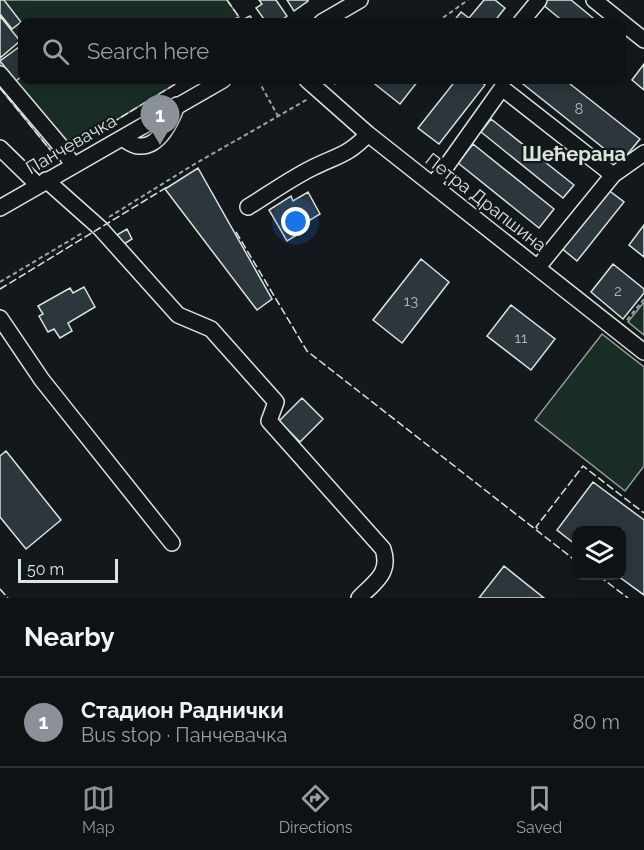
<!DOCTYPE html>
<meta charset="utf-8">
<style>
body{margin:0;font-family:Raleway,sans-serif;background:#181b1e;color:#f1f3f6}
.controls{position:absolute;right:18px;bottom:18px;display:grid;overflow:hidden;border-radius:12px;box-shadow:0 3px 15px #0003}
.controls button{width:54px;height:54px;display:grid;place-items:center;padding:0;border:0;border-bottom:2px solid #2f3234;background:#0f1215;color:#f1f3f6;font:30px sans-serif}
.scale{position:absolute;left:18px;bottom:15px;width:100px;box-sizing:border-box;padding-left:6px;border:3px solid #d8e6dc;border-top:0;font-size:16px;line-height:21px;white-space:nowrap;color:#d8e6dc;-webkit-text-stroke:4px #14181c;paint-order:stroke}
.you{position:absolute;left:296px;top:222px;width:21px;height:21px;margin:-15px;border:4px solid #fff;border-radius:50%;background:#1a73e8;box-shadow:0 0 0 9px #1a73e833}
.badge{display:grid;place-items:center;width:39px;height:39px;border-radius:50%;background:#8c9099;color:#fff;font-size:20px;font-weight:700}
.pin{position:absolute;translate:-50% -50px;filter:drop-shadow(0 2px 3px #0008)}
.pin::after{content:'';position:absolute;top:32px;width:21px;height:18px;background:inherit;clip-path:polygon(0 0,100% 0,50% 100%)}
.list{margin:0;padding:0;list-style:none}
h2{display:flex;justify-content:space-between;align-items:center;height:78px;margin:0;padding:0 24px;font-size:26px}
h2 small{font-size:20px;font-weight:400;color:#9b9ea0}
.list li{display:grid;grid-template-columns:39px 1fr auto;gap:18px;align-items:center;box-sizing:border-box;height:90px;padding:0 24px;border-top:2px solid #2f3234}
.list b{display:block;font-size:22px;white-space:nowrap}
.list p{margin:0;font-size:20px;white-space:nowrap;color:#9b9ea0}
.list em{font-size:20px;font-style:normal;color:#9b9ea0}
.icon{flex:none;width:33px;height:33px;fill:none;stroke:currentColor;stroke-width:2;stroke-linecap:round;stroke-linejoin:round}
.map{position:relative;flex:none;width:644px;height:598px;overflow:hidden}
.search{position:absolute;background:#0f1215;box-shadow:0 3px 15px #0003;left:18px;right:18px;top:18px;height:66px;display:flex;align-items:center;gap:15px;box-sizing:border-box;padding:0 21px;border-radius:12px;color:#9b9ea0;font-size:22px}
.sheet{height:168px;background:#0f1215}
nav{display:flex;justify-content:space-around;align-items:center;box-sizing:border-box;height:84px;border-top:2px solid #2f3234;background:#0f1215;font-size:16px;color:#9b9ea0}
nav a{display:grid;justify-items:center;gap:3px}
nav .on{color:#8c9099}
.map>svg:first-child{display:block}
</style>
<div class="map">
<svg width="644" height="598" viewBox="0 0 644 598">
<rect width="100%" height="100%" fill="#14181c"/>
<path fill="#1a2d24" stroke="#939e99" stroke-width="1.5" d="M 0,0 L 227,0 L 239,17 L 229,22 L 22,22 L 22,80 L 182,80 L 56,157 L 0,88 Z
M 644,302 L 644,335 L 628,322 Z
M 602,334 L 644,367 L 644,466 L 625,491 L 535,420 Z"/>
<path fill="#2c363c" stroke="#d8e6dc" stroke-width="1.5" d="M 0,0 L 4,0 L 21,22 L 12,29 L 0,14 Z
M 259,0 L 276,0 L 287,16 L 279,22 L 266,22 L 256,8 L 262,4 Z
M 287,0 L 308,0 L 308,1 L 294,11 Z
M 484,0 L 495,0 L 505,8 L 494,22 L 453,22 L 461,12 L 469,18 Z
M 546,0 L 571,0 L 598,22 L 564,22 L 542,4 Z
M 0,16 L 20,41 L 0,58 Z
M 250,16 L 254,22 L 238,22 Z
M 19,47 L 22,52 L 22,76 L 16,81 L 0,61 Z
M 644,64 L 644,90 L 632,80 Z
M 372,80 L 417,80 L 418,81 L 400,104 L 371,81 Z
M 456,80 L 478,80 L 485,85 L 439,144 L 418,128 Z
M 518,80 L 565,80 L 640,139 L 621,162 Z
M 491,119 L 574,185 L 563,198 L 481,132 Z
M 473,144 L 554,209 L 539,228 L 458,163 Z
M 198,168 L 272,299 L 257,310 L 165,189 Z
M 607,189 L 624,202 L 577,261 L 560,247 Z
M 308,192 L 320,214 L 302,225 L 305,230 L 287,241 L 269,210 L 291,196 L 293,201 Z
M 644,225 L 644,257 L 629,245 Z
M 127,229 L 132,239 L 121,246 L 115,236 Z
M 421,259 L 449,282 L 402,343 L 373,320 Z
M 613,264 L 644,289 L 644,293 L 623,319 L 591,292 Z
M 84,287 L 95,307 L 68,323 L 72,331 L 60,338 L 54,329 L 48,332 L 39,316 L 43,314 L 38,306 L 70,288 L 73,293 Z
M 511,305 L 555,339 L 531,370 L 487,336 Z
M 302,398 L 323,419 L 300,442 L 279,421 Z
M 6,451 L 61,520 L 26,549 L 0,517 L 0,456 Z
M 593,482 L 644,520 L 644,595 L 618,576 L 622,576 L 622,530 L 576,530 L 576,545 L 557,530 Z
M 504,566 L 544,598 L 479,598 Z"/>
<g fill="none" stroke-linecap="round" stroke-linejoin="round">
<g stroke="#d8e6dc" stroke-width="18">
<path id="minor" d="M 594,0 L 644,40
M 322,22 L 360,0
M 521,22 L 539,0
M 0,74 L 59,144 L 73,165
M 307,80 L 368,134 L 644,352
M 122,138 C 127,141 133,146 139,146 C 159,148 172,120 177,105
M 0,148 L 38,185
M 613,175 L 644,153
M 46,180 L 100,228 L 178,315 L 211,329 L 276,402 L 269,421 L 383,549 C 391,573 375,582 359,598
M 433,185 L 502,88 L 613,175 L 538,267
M 248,207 C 269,194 290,179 312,168 C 336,156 349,155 368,134
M 0,208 L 223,80
M 0,318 L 42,380 L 172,543"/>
</g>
<path stroke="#9da8a2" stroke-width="2" stroke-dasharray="4.5 3" stroke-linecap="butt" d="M 437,22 L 468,0
M 258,80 L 278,116
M 334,84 L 342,80
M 109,217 L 193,165 L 308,99
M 0,282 L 84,232
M 627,320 L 644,299"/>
<use href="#minor" stroke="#14181c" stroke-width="15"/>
<path stroke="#d8e6dc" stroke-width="1.5" stroke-dasharray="8 3" stroke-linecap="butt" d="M 227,0 L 239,17 L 229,22
M 0,88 L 56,157 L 182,80
M 236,232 L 307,351 L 576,561
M 0,289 L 167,187
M 538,529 L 536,527 L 583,466 L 644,513
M 599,576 L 628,598
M 0,589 L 8,598"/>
</g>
<g text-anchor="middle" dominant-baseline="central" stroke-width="4.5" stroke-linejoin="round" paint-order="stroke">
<g font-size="15" fill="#adbab4">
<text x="579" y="109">8</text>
<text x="618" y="291">2</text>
<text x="411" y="301">13</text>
<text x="521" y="338">11</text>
</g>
<g font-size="18" fill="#d8e6dc" stroke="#14181c">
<text transform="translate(71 144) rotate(-30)">Панчевачка</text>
<text transform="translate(486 202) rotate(38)">Петра Драпшина</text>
</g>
<g font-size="20" font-weight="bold" fill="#d8e6dc" stroke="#14181c">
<text x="574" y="154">Шећерана</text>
</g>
</g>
</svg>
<div class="controls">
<button><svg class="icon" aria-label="layers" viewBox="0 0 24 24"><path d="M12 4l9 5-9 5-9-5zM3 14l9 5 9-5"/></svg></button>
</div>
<div class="scale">50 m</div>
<div class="you"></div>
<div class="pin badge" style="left:160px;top:145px">1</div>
<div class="search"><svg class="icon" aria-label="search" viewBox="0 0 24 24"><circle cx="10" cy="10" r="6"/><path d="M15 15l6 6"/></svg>Search here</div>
</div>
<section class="sheet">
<h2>Nearby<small></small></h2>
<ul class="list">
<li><span class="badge">1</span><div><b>Стадион Раднички</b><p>Bus stop · Панчевачка</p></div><em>80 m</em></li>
</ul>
</section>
<nav>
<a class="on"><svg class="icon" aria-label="map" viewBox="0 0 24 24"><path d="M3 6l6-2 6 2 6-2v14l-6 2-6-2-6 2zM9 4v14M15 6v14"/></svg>Map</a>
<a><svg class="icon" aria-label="directions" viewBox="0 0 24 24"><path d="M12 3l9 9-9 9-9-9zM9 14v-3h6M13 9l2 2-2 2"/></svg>Directions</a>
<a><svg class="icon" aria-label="saved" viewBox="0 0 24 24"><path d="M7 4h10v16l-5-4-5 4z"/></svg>Saved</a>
</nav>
